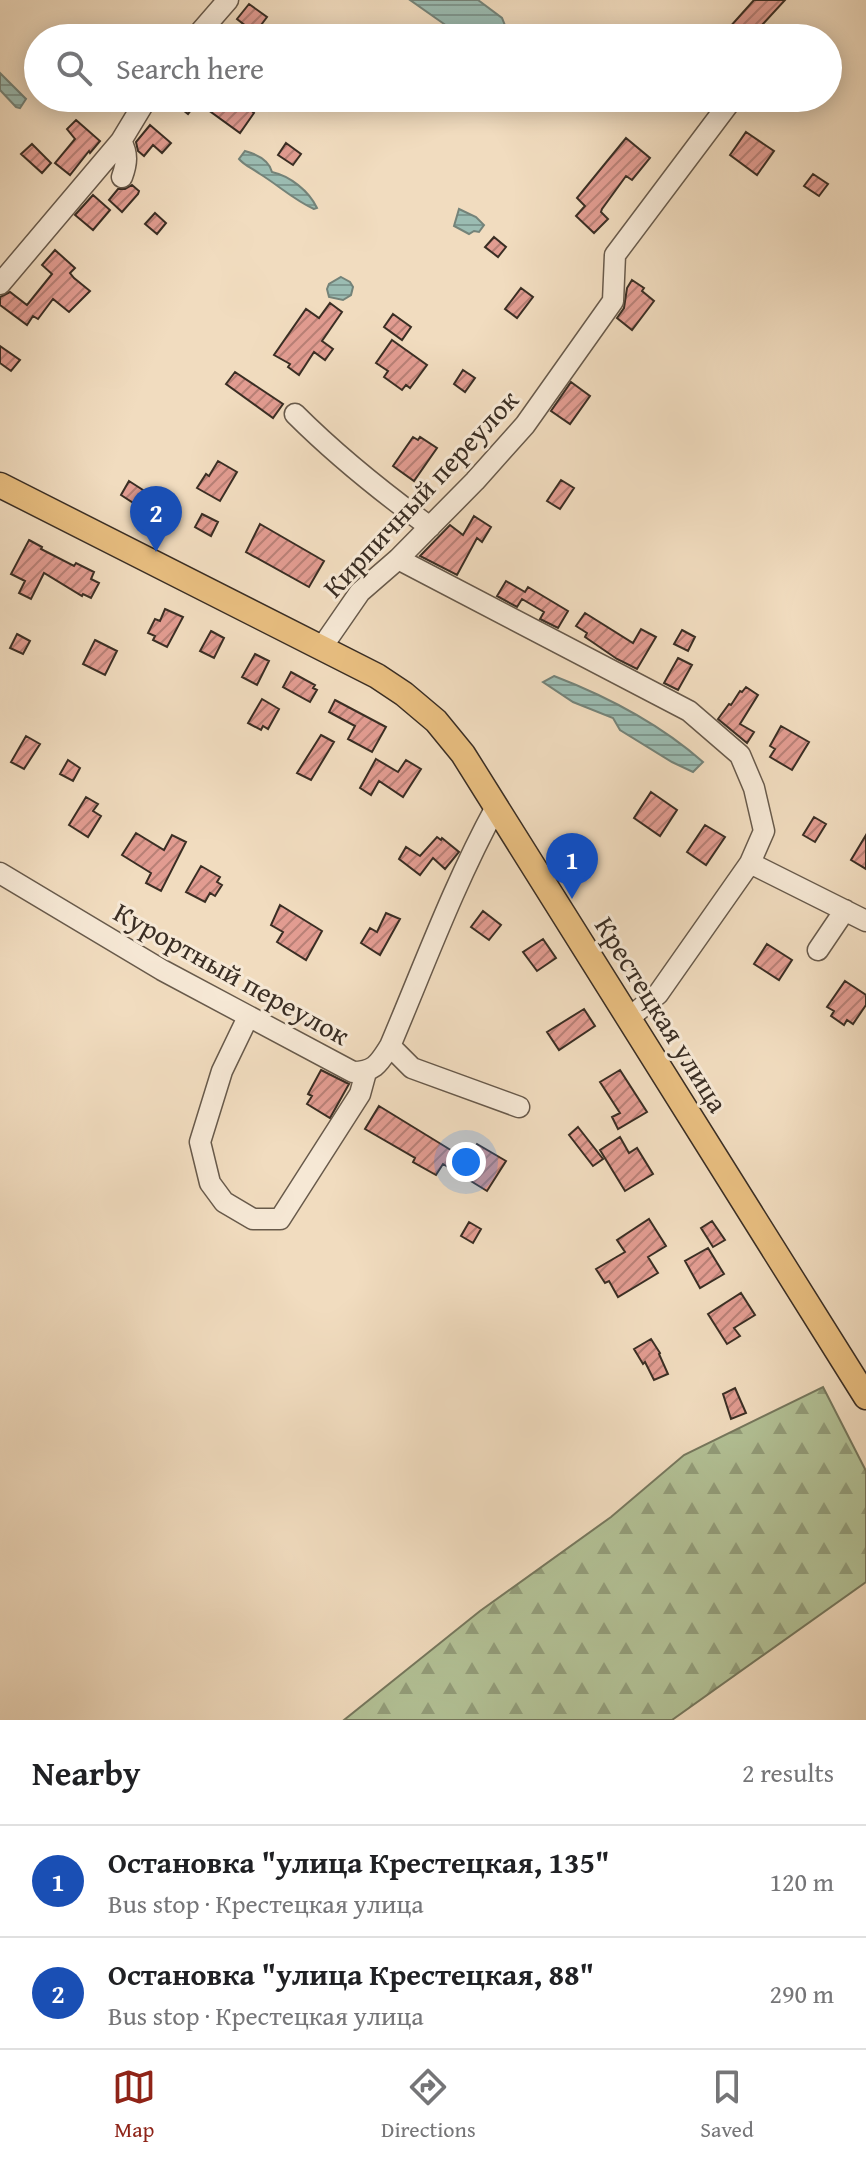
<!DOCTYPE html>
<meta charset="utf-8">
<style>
body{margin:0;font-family:"Gentium Book Plus",serif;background:#f6f6f6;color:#202124}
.you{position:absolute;left:466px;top:1162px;width:28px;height:28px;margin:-20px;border:6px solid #fff;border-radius:50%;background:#1a73e8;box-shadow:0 0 0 12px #1a73e833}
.badge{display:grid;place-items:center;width:52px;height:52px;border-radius:50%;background:#8f2418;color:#fff;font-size:26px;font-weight:700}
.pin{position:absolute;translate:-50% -66px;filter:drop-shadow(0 2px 4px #0008)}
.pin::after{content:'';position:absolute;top:42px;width:28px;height:24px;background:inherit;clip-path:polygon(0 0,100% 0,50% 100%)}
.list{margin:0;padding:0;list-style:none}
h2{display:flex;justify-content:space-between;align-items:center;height:104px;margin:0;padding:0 32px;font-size:34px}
h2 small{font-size:26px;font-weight:400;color:#757577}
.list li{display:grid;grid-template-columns:52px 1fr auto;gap:24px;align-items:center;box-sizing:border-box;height:112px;padding:0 32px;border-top:2px solid #e0e0e0}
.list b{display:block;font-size:30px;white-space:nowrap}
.list p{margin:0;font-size:26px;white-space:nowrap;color:#757577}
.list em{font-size:26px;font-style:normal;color:#757577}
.icon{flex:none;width:44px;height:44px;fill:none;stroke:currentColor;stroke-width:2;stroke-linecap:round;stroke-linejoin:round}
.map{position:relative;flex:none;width:866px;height:1720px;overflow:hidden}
.search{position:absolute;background:#fff;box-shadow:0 4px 20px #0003;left:24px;right:24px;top:24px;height:88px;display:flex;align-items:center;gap:20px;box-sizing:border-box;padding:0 28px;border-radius:44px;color:#757577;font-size:30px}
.sheet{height:328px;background:#fff}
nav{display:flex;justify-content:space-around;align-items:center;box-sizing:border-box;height:112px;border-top:2px solid #e0e0e0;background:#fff;font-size:22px;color:#757577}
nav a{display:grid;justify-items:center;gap:4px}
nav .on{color:#8f2418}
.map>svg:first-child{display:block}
</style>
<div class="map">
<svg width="866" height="1720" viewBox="0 0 866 1720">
<defs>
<pattern id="forest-firs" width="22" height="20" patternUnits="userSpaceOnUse" patternTransform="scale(2)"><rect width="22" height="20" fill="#b3c297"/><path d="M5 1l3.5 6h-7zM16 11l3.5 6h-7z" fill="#939e7b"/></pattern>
<pattern id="water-rules" width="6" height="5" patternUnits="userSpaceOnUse" patternTransform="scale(2)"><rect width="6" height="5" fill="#9bbcb2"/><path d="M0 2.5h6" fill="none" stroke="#7f9991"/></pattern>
<pattern id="building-hatch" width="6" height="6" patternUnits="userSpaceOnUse" patternTransform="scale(2)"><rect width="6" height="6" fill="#e29c91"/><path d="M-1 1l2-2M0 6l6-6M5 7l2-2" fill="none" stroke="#b88076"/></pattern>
</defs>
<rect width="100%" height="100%" fill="#f1dcbf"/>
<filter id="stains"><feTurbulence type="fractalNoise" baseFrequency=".0025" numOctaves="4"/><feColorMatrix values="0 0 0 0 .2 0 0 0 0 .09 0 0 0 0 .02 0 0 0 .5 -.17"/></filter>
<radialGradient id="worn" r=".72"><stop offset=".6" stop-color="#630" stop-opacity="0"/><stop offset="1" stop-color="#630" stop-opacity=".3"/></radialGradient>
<path fill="url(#forest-firs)" stroke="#76785e" stroke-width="2" d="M 823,1387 L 866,1471 L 866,1582 L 672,1720 L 344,1720 L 480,1611 L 611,1517 L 684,1455 Z"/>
<path fill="url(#water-rules)" stroke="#748379" stroke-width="2" d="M 410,0 L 478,0 L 502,18 L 506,28 L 502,38 L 468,38 L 454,31 Z
M 0,73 L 26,99 L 20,108 L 16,107 L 0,90 Z
M 245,151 C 256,154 269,160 272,172 C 290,176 309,191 317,208 L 314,209 C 294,200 278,185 260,174 C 252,168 245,166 239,159 Z
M 459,209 L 476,217 L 484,225 L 479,232 L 474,231 L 469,234 L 454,226 Z
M 341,277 L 350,282 L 353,287 L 351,295 L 343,300 L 329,297 L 327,289 L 329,284 Z
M 554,676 C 606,696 661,725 703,762 L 693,772 L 672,762 L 620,730 L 613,718 L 573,702 L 543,682 Z"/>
<path fill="url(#building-hatch)" stroke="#3a2e24" stroke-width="2" d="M 754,0 L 785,0 L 762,25 L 768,30 L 761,38 L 720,38 Z
M 249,4 L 267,17 L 255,33 L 237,19 Z
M 168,98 L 238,98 L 254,113 L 240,133 L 197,102 L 188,114 Z
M 76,120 L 100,141 L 90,153 L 89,151 L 70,175 L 55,163 L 75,139 L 67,129 Z
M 150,125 L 171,143 L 162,153 L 153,145 L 144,156 L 138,151 L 136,142 Z
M 746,132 L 774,151 L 757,175 L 730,155 Z
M 626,138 L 650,158 L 632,180 L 626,176 L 602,209 L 601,212 L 608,219 L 594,233 L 576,216 L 585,206 L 577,198 Z
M 286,143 L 301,154 L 293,165 L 278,155 Z
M 32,144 L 51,163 L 42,173 L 21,154 Z
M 813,174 L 828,184 L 819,196 L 804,186 Z
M 132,185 L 139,191 L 138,194 L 122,212 L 109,200 L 118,189 L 125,189 Z
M 93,195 L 110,210 L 93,230 L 75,215 Z
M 155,213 L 166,223 L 157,234 L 145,224 Z
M 494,237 L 506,247 L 498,257 L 485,247 Z
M 55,250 L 75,268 L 70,273 L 74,278 L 90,291 L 69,312 L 53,299 L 38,319 L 33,316 L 27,325 L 0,305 L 0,297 L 10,292 L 27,305 L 52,274 L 42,265 Z
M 632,280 L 644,288 L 642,291 L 654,301 L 632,330 L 617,318 L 624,308 L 627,288 Z
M 521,288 L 533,297 L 517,318 L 505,309 Z
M 330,303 L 342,312 L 322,341 L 333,349 L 325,360 L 314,352 L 299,375 L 288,367 L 290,364 L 274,355 L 306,309 L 319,318 Z
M 393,314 L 411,327 L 402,340 L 384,327 Z
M 392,340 L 427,365 L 410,388 L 406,385 L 402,390 L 384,377 L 388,371 L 376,363 Z
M 0,346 L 20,360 L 11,371 L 0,363 Z
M 463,370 L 475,378 L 465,392 L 454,384 Z
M 235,372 L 283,404 L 273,418 L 226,384 Z
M 571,382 L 590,396 L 570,424 L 551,411 Z
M 413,437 L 418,440 L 420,437 L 437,448 L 414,481 L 393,466 Z
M 218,461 L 237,472 L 220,501 L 197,488 L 206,474 L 209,476 Z
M 561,480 L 574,488 L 560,509 L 547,501 Z
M 129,481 L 143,490 L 135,504 L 121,495 Z
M 202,514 L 218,522 L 211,536 L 195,527 Z
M 474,516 L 491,527 L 482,542 L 477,538 L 457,575 L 420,556 L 450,525 L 463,535 Z
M 260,524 L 324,561 L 309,587 L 246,552 Z
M 29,540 L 42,547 L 41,549 L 74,566 L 76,563 L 94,572 L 91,579 L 99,583 L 91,598 L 83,594 L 82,596 L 44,573 L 31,599 L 19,593 L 25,581 L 11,574 Z
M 506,581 L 525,592 L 528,587 L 568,611 L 558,628 L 540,619 L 544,612 L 522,599 L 517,607 L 497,596 Z
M 165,609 L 183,617 L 167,647 L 153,640 L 155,636 L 148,633 L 155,619 L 160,621 Z
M 585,613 L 633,643 L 641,629 L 656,637 L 637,669 L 617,659 L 585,637 L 587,633 L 576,626 Z
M 682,630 L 695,637 L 688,651 L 674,644 Z
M 211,631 L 224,638 L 214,658 L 200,651 Z
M 17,634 L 30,641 L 23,654 L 10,648 Z
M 95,640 L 117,651 L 105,675 L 83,664 Z
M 255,654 L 269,661 L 257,685 L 242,677 Z
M 678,658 L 692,665 L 678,690 L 664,683 Z
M 291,672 L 315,685 L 313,688 L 317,690 L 310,702 L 283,687 Z
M 746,687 L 758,695 L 740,724 L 754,732 L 747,743 L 718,719 L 729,704 L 731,705 L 740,691 L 742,692 Z
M 262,699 L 279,709 L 268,729 L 263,726 L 261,730 L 248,723 Z
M 335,700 L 386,727 L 372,752 L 348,739 L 355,726 L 329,712 Z
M 781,726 L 809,742 L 792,770 L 770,757 L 775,749 L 770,746 Z
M 321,735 L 334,742 L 311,780 L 297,773 Z
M 26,736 L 40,744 L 24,769 L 11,762 Z
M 376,759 L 398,772 L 406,760 L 421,769 L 403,797 L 379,781 L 371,795 L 360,788 Z
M 68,760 L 80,768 L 73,781 L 60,774 Z
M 651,792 L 677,810 L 660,836 L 634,818 Z
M 86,797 L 98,804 L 93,811 L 101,816 L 88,837 L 69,825 Z
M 814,817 L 826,824 L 815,842 L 803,835 Z
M 705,825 L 725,837 L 706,865 L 687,852 Z
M 136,833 L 164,850 L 172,835 L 186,842 L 161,891 L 146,883 L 151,873 L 122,855 Z
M 866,835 L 866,869 L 851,860 Z
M 437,837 L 441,840 L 442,838 L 459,852 L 445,869 L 433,858 L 420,875 L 399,859 L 406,847 L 420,856 Z
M 201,866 L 220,877 L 217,882 L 222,885 L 215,896 L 210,893 L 205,902 L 186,892 Z
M 280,905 L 322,931 L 306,960 L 277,942 L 283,932 L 271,925 Z
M 483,911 L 501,925 L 489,940 L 471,927 Z
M 386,913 L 400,919 L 380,955 L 361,943 L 370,928 L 377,932 Z
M 543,939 L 556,958 L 537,971 L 523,952 Z
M 767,944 L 792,960 L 779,980 L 754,964 Z
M 845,981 L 866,995 L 866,1005 L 853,1024 L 847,1020 L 844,1025 L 831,1016 L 834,1011 L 827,1007 Z
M 584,1009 L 595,1026 L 559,1050 L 547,1032 Z
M 321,1070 L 349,1084 L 330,1118 L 307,1104 L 312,1096 L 308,1094 Z
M 620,1070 L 647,1112 L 618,1129 L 612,1117 L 620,1113 L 600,1082 Z
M 379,1106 L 467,1160 L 477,1144 L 506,1161 L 487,1191 L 443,1164 L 436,1175 L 413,1162 L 415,1158 L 365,1129 Z
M 578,1127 L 603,1159 L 593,1166 L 569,1135 Z
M 620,1137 L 629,1153 L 637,1148 L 653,1174 L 625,1191 L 600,1150 Z
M 649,1219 L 666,1246 L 648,1257 L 658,1273 L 618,1297 L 609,1281 L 605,1283 L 596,1269 L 625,1252 L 617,1240 Z
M 712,1221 L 725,1240 L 713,1247 L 701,1228 Z
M 469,1222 L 481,1229 L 473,1243 L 461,1236 Z
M 708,1248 L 724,1274 L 700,1288 L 685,1261 Z
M 741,1293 L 755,1315 L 734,1328 L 740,1336 L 727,1344 L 708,1314 Z
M 651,1339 L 660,1353 L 659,1354 L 668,1374 L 654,1380 L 645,1362 L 643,1364 L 634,1349 Z
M 735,1388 L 746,1413 L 731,1419 L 723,1394 Z"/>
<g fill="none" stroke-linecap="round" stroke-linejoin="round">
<g stroke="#685a4b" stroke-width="23">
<path id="minor" d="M 195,38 L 228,0
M 121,141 C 128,154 127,163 122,177
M 0,284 L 121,141 L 147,98
M 295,414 C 337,456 382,492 430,527
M 398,559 L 689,711 L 740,755 L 754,788 L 764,831 L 750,863 L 658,994 L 629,1018
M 322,647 L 360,592 L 398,559 L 475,481 L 525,425 L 613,301 L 615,255 L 733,98
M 750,863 L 866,921
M 0,873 L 162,970 L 353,1072 C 375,1072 379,1063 390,1046 L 412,1068 L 519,1107
M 818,950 L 845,910
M 248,1017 L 222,1071 L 200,1142 L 210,1183 L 224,1202 L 253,1219 L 280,1219 L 360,1094 L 366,1072
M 390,1046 C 424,966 454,884 496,807"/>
</g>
<g stroke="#3a2e24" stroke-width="27">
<path id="major" d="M 0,485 L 377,676 L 404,694 L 436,721 L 463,754 L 866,1397"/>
</g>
<use href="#minor" stroke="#f6e8d5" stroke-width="20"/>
<use href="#major" stroke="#e8be80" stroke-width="24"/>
</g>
<g text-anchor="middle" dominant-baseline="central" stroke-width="6" stroke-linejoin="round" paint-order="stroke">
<g font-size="28" fill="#3a2e24" stroke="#f6e8d5">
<text transform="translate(420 493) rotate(-47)">Кирпичный переулок</text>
<text transform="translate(232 973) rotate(29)">Курортный переулок</text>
<text transform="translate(662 1014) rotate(58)">Крестецкая улица</text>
</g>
</g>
<rect width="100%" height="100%" filter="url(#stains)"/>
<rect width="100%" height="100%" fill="url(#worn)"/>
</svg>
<div class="you"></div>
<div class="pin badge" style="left:572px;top:899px;background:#1a4fb4">1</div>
<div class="pin badge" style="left:156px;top:552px;background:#1a4fb4">2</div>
<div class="search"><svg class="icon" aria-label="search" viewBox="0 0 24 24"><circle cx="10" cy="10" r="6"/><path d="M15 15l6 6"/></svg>Search here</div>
</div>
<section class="sheet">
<h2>Nearby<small>2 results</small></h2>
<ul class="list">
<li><span class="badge" style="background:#1a4fb4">1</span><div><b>Остановка &quot;улица Крестецкая, 135&quot;</b><p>Bus stop · Крестецкая улица</p></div><em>120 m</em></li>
<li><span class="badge" style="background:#1a4fb4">2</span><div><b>Остановка &quot;улица Крестецкая, 88&quot;</b><p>Bus stop · Крестецкая улица</p></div><em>290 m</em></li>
</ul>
</section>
<nav>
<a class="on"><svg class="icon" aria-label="map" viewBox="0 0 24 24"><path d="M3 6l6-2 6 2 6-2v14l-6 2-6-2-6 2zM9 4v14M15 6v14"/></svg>Map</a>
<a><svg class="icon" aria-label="directions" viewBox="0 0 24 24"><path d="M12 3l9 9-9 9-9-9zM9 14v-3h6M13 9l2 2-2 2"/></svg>Directions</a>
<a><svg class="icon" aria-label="saved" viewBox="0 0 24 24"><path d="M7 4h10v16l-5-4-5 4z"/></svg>Saved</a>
</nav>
